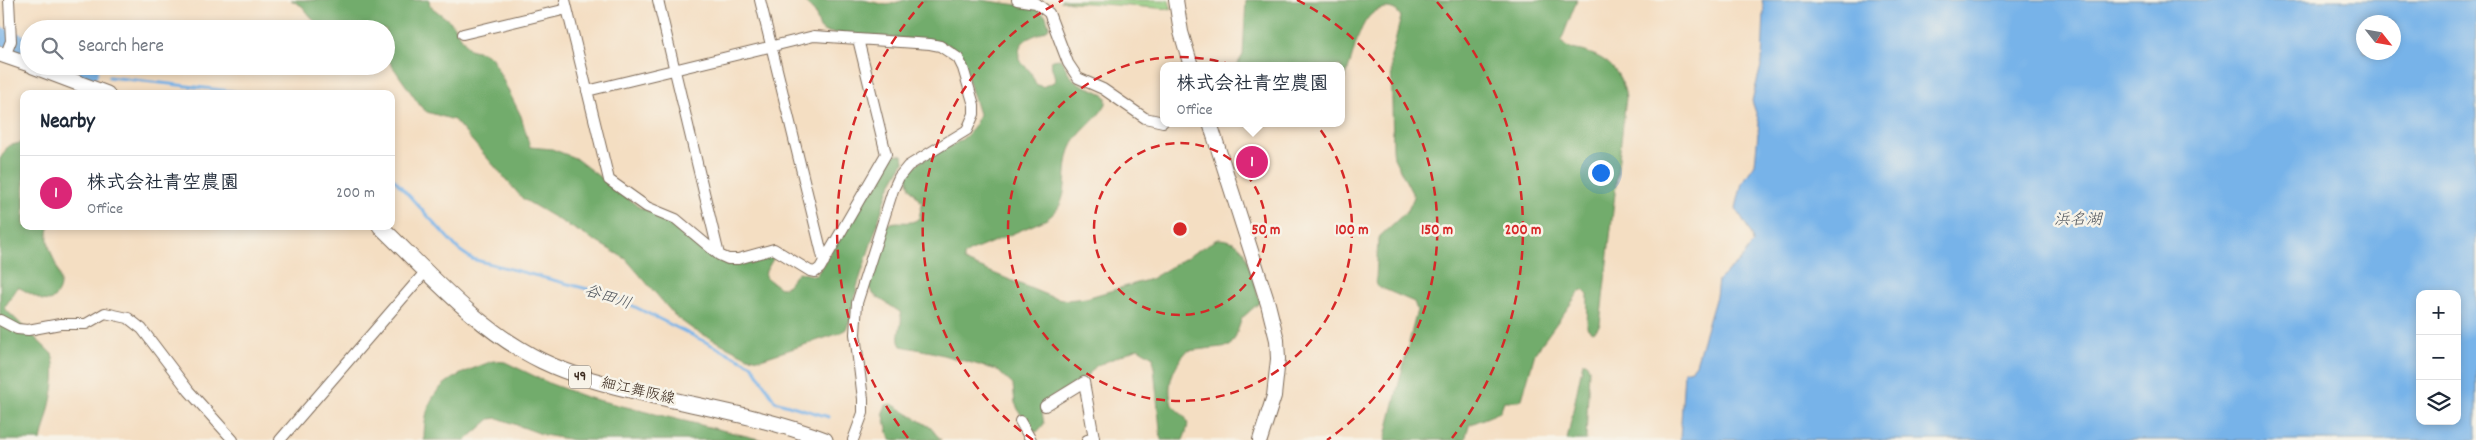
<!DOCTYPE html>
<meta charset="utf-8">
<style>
body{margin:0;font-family:Dekko,"Klee One",sans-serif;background:#f6f6f7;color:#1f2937}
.controls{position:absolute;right:15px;bottom:15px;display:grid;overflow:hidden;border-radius:10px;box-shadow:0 2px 8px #0003}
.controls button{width:45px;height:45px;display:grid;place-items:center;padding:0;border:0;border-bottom:1px solid #e0e1e3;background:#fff;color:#1f2937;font:25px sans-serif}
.compass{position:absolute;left:2356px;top:15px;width:45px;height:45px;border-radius:50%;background:#fff;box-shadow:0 2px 8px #0003;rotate:121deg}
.you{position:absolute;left:1600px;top:172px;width:18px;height:18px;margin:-12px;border:4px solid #fff;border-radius:50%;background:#1a73e8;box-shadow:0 0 0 8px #1a73e833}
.badge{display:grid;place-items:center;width:32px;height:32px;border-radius:50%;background:#db2777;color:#fff;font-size:16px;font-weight:700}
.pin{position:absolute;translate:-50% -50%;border:2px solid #fff;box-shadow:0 1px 5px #0006}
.popup{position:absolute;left:1160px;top:62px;width:185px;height:65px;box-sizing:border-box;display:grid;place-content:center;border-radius:10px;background:#fff;filter:drop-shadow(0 1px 4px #0005);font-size:16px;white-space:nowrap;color:#747a83}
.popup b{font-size:19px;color:#1f2937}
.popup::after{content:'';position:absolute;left:50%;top:100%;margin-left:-10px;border:10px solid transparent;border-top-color:#fff}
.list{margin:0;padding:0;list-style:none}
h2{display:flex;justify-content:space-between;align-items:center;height:65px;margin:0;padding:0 20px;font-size:21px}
h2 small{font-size:16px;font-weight:400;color:#747a83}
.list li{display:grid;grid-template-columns:32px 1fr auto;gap:15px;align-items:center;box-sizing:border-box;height:75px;padding:0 20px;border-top:1px solid #e0e1e3}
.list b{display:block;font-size:19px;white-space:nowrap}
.list p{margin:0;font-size:16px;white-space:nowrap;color:#747a83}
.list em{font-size:16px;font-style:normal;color:#747a83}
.icon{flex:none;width:28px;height:28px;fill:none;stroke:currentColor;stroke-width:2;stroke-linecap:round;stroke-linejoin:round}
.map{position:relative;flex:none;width:2476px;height:440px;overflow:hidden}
.search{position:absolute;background:#fff;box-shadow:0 2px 8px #0003;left:20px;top:20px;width:375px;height:55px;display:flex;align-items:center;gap:12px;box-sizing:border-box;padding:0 18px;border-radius:28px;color:#747a83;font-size:19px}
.panel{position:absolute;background:#fff;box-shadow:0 2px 8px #0003;left:20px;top:90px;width:375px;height:140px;border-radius:10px}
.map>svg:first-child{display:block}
</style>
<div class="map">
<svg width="2476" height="440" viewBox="0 0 2476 440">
<rect width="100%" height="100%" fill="#f7f3e8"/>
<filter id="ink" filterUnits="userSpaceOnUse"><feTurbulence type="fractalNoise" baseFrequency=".02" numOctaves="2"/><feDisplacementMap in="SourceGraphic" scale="10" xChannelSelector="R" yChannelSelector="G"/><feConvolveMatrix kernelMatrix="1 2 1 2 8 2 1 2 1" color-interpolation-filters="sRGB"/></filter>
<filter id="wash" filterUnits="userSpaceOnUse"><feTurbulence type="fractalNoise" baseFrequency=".0096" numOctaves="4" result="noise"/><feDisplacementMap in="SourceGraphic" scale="20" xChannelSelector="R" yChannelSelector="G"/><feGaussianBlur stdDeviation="1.12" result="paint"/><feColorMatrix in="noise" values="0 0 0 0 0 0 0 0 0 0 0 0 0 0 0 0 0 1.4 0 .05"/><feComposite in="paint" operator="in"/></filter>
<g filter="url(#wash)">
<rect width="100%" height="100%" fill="#f4dec2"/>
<path fill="#8ec87c" stroke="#64794d" d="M 1061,0 L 1169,0 L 1171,9 L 1060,1 Z"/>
<path fill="#72ac6c" stroke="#566b45" d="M 291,0 L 429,0 L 430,6 L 451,22 L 469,49 L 485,53 L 492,58 L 521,116 L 530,147 L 552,149 L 575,158 L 639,207 L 674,222 L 717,258 L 772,254 L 773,259 L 766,271 L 765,277 L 780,288 L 786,287 L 798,272 L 816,276 L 887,159 L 895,154 L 903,155 L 904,162 L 889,188 L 857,287 L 851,318 L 846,329 L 840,333 L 761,359 L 748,357 L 694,330 L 676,317 L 626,259 L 523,199 L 454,120 L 427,112 L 421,107 L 386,57 L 386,29 L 321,29 L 302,6 Z
M 803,0 L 863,0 L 887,5 L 905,0 L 980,0 L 1034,7 L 1046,16 L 1049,26 L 1048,29 C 1032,39 1017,36 1019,60 L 1030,71 L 1036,84 L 1042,87 L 1054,82 C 1057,75 1049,68 1052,60 L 1060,59 C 1066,66 1068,76 1077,82 C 1086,88 1098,89 1106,97 L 1106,104 C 1097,121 1077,131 1070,150 C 1061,177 1073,203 1045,220 L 969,252 L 964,256 L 964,261 L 1049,296 L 1067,300 L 1086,298 L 1151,279 L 1217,239 C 1229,239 1238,242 1245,253 L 1260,302 L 1242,318 L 1235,338 L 1230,346 L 1187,351 C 1173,367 1166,384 1172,405 C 1186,420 1193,417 1183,440 L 1161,440 L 1153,357 L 1138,348 L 1096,366 L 1087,376 L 1045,401 L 1041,406 L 1044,424 L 1037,432 L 1028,429 L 1015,403 L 1013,385 L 997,370 L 932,352 L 901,346 C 894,336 905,323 900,312 L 874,295 L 867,285 L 887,225 C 897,218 910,227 919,218 L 922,203 L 910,188 L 907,176 C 925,146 969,153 979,114 L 961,56 L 953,47 L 942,42 L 825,32 L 820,28 L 815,13 Z
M 1246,0 L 1577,0 L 1561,41 C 1566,49 1573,49 1581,51 C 1608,57 1622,72 1626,98 L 1600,324 L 1597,329 L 1592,332 L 1587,328 L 1588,295 L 1583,290 L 1580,291 L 1535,353 L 1522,399 L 1519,401 L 1504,401 L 1500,412 L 1469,425 L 1465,440 L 1385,440 L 1417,310 L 1414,302 L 1377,286 L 1376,280 L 1378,238 L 1408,210 L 1414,197 L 1394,158 L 1393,149 L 1391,57 L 1401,17 C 1398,11 1393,8 1386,8 C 1355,10 1355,65 1341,86 L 1341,66 L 1236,66 L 1243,55 Z
M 24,142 L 24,226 L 50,226 C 38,250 78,282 50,301 L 42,300 L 18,287 L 4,308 L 52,354 C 60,380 47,414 41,440 L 0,440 L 0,159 L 8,146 Z
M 493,361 L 505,362 L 551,384 L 589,398 L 763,440 L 574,440 L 544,435 L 498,418 L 490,419 L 466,440 L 424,440 C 424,387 447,378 493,361 Z
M 1583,362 L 1586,362 L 1589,368 L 1586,440 L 1567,440 Z
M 892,404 L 930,427 L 941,440 L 890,440 L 883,412 L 886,405 Z"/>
<path fill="#77b3e9" stroke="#596e84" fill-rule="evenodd" d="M 1762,0 L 2476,0 L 2476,440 L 1680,440 L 1684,371 L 1692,369 L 1696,364 L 1716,296 L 1718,280 L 1739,262 L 1753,243 L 1752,235 L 1736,208 L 1742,183 L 1755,164 L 1759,122 L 1752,101 L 1762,62 L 1764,10 ZM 2364,22 L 2394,22 L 2394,52 L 2364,52 ZM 2420,294 L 2457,294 L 2457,421 L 2420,421 Z"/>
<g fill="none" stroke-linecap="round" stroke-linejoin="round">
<path stroke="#77b3e9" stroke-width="3" d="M 109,77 L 257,94
M 391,176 L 459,250 L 472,259 L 603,293 L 623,301 L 752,365 L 775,401 L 829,417"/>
<path stroke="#77b3e9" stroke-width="20" d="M 0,37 L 3,38
M 17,43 L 29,48
M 78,66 L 89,70"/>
</g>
</g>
<g filter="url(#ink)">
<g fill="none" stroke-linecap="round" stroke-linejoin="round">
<g stroke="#7c6957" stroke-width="12">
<path id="street" d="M 565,0 L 609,180 L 647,207 L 676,219 L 719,255 L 728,259 L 738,259 L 774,249 L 810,271 L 815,272 L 820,268 L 886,154 L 858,39
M 658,0 L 719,255
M 760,0 L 824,262
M 1017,0 L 1036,3 L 1049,13 L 1068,63 L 1078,78 L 1103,89 L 1145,118 L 1163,122
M 463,34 L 567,9
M 5,56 L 11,41 L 9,0
M 587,91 L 814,36 L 930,44 L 940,46 L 958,58 L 963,68 L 974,105 L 974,114 L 967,130 L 908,166 L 899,177 L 893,190 L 857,303 L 855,334 L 863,399 L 863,413 L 853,440
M 0,320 L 17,329 L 28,330 L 60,324 L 86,324 L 105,313 L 128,318 L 142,329 L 189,391 L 233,440
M 1045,406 L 1084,382 L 1094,438 L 1087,440
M 1020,421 L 1031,440
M 280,440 L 426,271"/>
</g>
<g stroke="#7c6957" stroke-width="16">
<path id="secondary" d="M 1176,0 L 1181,32 L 1191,66
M 1210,123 L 1268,304 L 1277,340 L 1278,359 L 1274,396 L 1260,440"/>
</g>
<g stroke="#7c6957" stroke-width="17">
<path id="primary" d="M 0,54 L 29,64
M 33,66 L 107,94
M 380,226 C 430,274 478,330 542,361 C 575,377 610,385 646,394 C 706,408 768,418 825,440"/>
</g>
<use href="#street" stroke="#fff" stroke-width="10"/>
<use href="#secondary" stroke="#fff" stroke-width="14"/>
<use href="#primary" stroke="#fff" stroke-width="15"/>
</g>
</g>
<g fill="none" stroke="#d62828" stroke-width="2.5" stroke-dasharray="9 6">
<circle cx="1180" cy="229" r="86"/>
<circle cx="1180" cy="229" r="172"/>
<path d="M1033 440A257 257 0 0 1 1063 0M1297 0A257 257 0 0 1 1327 440"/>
<path d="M908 438A343 343 0 0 1 923 2M1437 2A343 343 0 0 1 1452 438"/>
</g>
<g text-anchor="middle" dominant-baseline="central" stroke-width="5" stroke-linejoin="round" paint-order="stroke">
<rect fill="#f7f3e8" stroke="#73665b" stroke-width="1" x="569" y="365.5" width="22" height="23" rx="4"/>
<g font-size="14" font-weight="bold" fill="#3b2a1e">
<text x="580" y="377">49</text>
</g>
<g font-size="15" fill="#3b2a1e" stroke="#f7f3e8">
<text transform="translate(638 392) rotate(13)">細江舞阪線</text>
</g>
<g font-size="16" font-style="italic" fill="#4d535b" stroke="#f7f3e8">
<text x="2078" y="220">浜名湖</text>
<text transform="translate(608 298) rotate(18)">谷田川</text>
</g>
</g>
<circle cx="1180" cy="229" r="8" fill="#d62828" stroke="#f7f3e8" stroke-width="2.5"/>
<g font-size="15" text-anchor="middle" font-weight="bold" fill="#d62828" stroke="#f7f3e8" stroke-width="5" stroke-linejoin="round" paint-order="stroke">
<text x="1266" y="234">50 m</text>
<text x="1352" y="234">100 m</text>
<text x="1437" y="234">150 m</text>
<text x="1523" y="234">200 m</text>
</g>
</svg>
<div class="controls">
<button>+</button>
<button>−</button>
<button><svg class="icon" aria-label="layers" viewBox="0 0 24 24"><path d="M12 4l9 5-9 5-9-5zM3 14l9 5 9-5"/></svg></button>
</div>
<svg class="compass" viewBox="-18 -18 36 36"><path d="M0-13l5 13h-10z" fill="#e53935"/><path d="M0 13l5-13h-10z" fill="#747a83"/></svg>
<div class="you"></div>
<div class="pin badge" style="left:1252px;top:162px">1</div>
<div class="popup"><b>株式会社青空農園</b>Office</div>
<div class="search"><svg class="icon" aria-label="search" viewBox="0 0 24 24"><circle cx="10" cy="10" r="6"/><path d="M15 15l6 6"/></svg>Search here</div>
<section class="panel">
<h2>Nearby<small></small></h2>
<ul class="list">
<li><span class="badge">1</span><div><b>株式会社青空農園</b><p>Office</p></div><em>200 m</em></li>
</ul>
</section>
</div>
